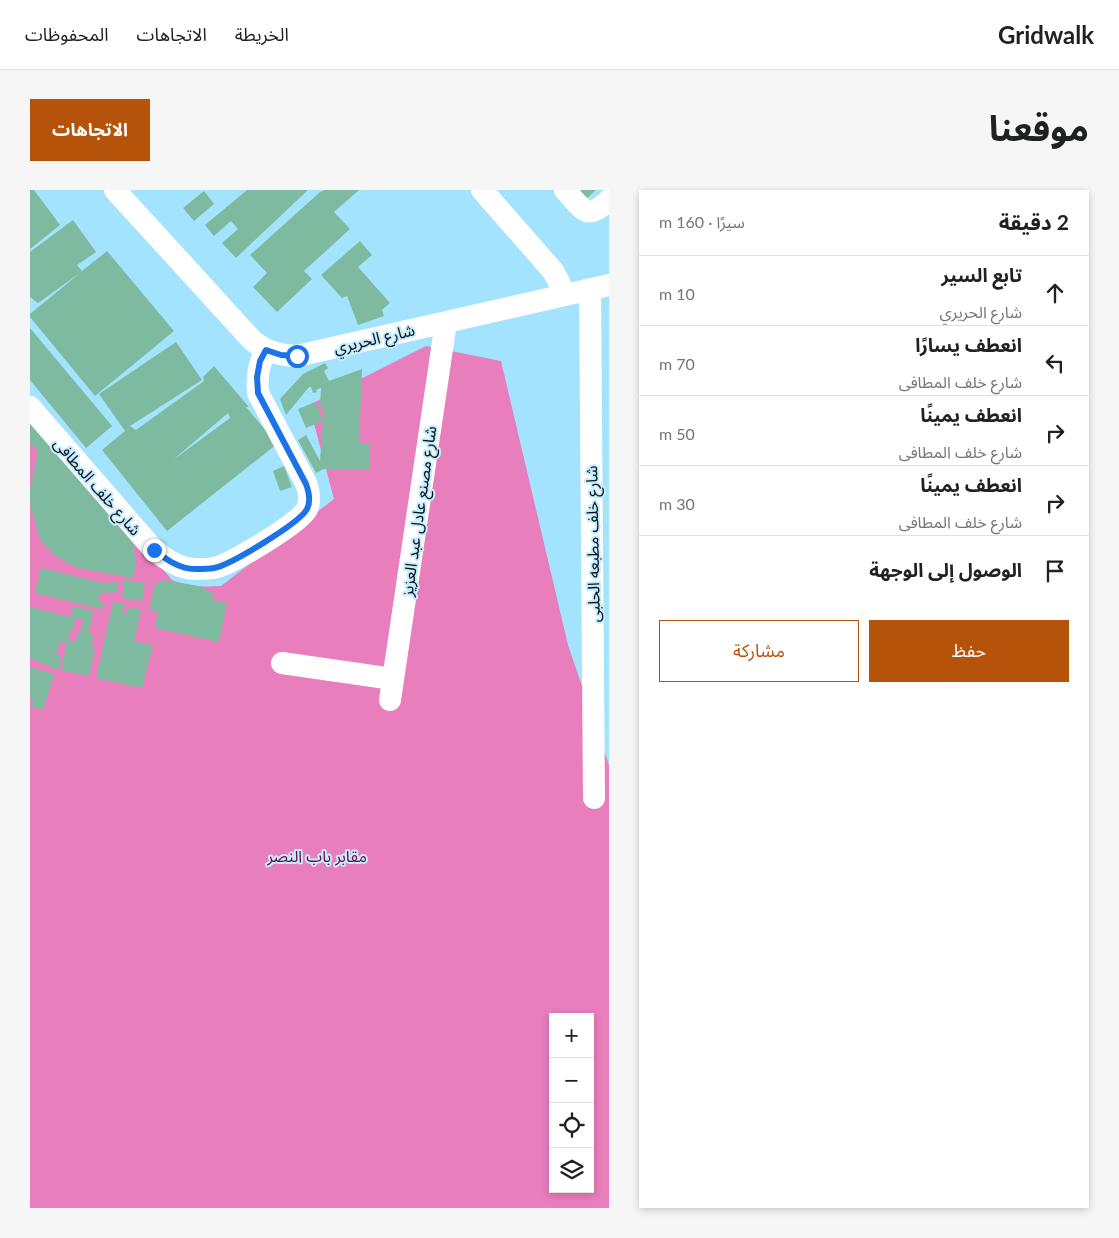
<!DOCTYPE html>
<html lang="ar">
<meta charset="utf-8">
<style>
body{margin:0;font-family:Lato,"Noto Sans Arabic",sans-serif;background:#f6f6f6;color:#202124;direction:rtl}
.controls{position:absolute;right:15px;bottom:15px;display:grid;overflow:hidden;border-radius:0px;box-shadow:0 2px 8px #0003}
.controls button{width:45px;height:45px;display:grid;place-items:center;padding:0;border:0;border-bottom:1px solid #e0e0e0;background:#fff;color:#202124;font:25px sans-serif}
.stop{position:absolute;width:15px;height:15px;margin:-11px;border:4px solid #1a73e8;border-radius:50%;background:#fff}
.stop.end{background:#1a73e8;border-color:#fff;box-shadow:0 1px 5px #0008}
.list{margin:0;padding:0;list-style:none}
h2{display:flex;justify-content:space-between;align-items:center;height:65px;margin:0;padding:0 20px;font-size:21px}
h2 small{font-size:16px;font-weight:400;color:#757577}
.list li{display:grid;grid-template-columns:32px 1fr auto;gap:15px;align-items:center;box-sizing:border-box;height:70px;padding:0 20px;border-top:1px solid #e0e0e0}
.list b{display:block;font-size:19px;white-space:nowrap}
.list p{margin:0;font-size:16px;white-space:nowrap;color:#757577}
.list em{font-size:16px;font-style:normal;color:#757577}
.actions{display:flex;gap:10px;padding:15px 20px}
.actions a{flex:1;padding:11px 0;border:1px solid #b45309;border-radius:0px;text-align:center;font-size:18px;color:#b45309}
.actions .main{background:#b45309;color:#fff}
.icon{flex:none;width:28px;height:28px;fill:none;stroke:currentColor;stroke-width:2;stroke-linecap:round;stroke-linejoin:round}
.map{position:relative;flex:none;width:579px;height:1018px;overflow:hidden;direction:ltr;border-radius:0px}
header{display:flex;align-items:center;gap:30px;box-sizing:border-box;height:70px;padding:0 25px;background:#fff;border-bottom:1px solid #e0e0e0}
header strong{font-size:24px}
nav{display:flex;gap:28px;margin-inline-start:auto;font-size:18px}
.intro{display:flex;align-items:center;justify-content:space-between;box-sizing:border-box;height:120px;padding:0 30px}
h1{margin:0;font-size:35px}
.button{padding:12px 22px;border-radius:0px;background:#b45309;color:#fff;font-size:18px;font-weight:700}
main{display:flex;gap:30px;padding:0 30px}
aside{flex:1;background:#fff;border-radius:0px;box-shadow:0 2px 8px #0003}
.map>svg:first-child{display:block}
</style>
<header>
<strong>Gridwalk</strong>
<nav><a>الخريطة</a><a>الاتجاهات</a><a>المحفوظات</a></nav>
</header>
<div class="intro"><h1>موقعنا</h1><a class="button">الاتجاهات</a></div>
<main>
<aside>
<h2>2 دقيقة<small>سيرًا · 160 m</small></h2>
<ul class="list">
<li><svg class="icon" aria-label="ahead" viewBox="0 0 24 24"><path d="M12 20V5M6 11l6-6 6 6"/></svg><div><b>تابع السير</b><p>شارع الحريري</p></div><em>10 m</em></li>
<li><svg class="icon" aria-label="left" viewBox="0 0 24 24"><path d="M17 20v-9H6M10 6l-5 5 5 5"/></svg><div><b>انعطف يسارًا</b><p>شارع خلف المطافى</p></div><em>70 m</em></li>
<li><svg class="icon" aria-label="right" viewBox="0 0 24 24"><path d="M7 20v-9h11M14 6l5 5-5 5"/></svg><div><b>انعطف يمينًا</b><p>شارع خلف المطافى</p></div><em>50 m</em></li>
<li><svg class="icon" aria-label="right" viewBox="0 0 24 24"><path d="M7 20v-9h11M14 6l5 5-5 5"/></svg><div><b>انعطف يمينًا</b><p>شارع خلف المطافى</p></div><em>30 m</em></li>
<li><svg class="icon" aria-label="arrive" viewBox="0 0 24 24"><path d="M6 21V4h12l-3 4 3 4H6"/></svg><div><b>الوصول إلى الوجهة</b></div></li>
</ul>
<div class="actions"><a class="main">حفظ</a><a>مشاركة</a></div>
</aside>
<div class="map">
<svg width="579" height="1018" viewBox="0 0 579 1018">
<rect width="100%" height="100%" fill="#a4e3fd"/>
<path fill="#e87ebc" fill-rule="evenodd" d="M 396,156 L 471,171 L 538,455 L 579,575 L 579,1018 L 0,1018 L 0,218 L 142,390 C 157,397 175,397 191,396 L 304,309 L 279,215 ZM 523,827 L 560,827 L 560,999 L 523,999 Z"/>
<path fill="#7ebaa0" fill-rule="evenodd" d="M 0,0 L 4,0 L 30,35 L 0,59 Z
M 217,0 L 278,0 L 206,68 L 192,53 L 208,39 L 201,31 L 184,46 L 175,35 Z
M 295,0 L 329,0 L 304,22 L 320,39 L 274,81 L 282,89 L 247,122 L 223,97 L 237,83 L 220,65 L 290,2 Z
M 547,0 L 566,0 L 556,9 Z
M 174,1 L 184,14 L 164,31 L 153,18 Z
M 43,30 L 66,62 L 47,75 L 52,81 L 77,61 L 144,141 L 65,206 L 0,127 L 0,124 L 50,83 L 8,113 L 0,107 L 0,62 Z
M 330,51 L 342,65 L 328,77 L 360,113 L 352,120 L 354,126 L 328,135 L 317,106 L 312,108 L 291,85 Z
M 0,138 L 82,236 L 56,258 L 0,190 Z
M 146,152 L 172,190 L 100,236 L 106,240 L 174,191 L 173,187 L 184,176 L 219,217 L 216,217 L 247,254 L 137,341 L 72,260 L 95,241 L 69,204 ZM 198,223 L 200,228 L 143,270 Z
M 295,173 L 298,178 L 294,181 L 299,191 L 332,179 L 329,253 L 340,253 L 339,280 L 294,279 L 286,283 L 268,250 L 276,245 L 290,271 L 293,231 L 276,238 L 268,219 L 286,212 L 293,231 L 293,217 L 290,217 L 291,198 L 286,200 L 287,202 L 283,203 L 281,197 L 279,197 L 256,225 L 250,209 L 273,184 Z
M 0,232 L 102,346 L 106,372 L 103,388 L 47,378 L 26,366 L 10,350 L 0,314 L 0,299 L 8,261 L 0,254 Z
M 254,276 L 262,297 L 250,301 L 243,281 Z
M 11,378 L 73,393 L 87,392 L 88,402 L 70,403 L 68,412 L 74,413 L 72,419 L 5,403 Z
M 94,390 L 115,393 L 112,411 L 92,408 Z
M 135,390 L 174,397 L 176,401 L 184,403 L 182,410 L 197,413 L 189,452 L 125,438 L 128,421 L 119,420 L 125,394 Z
M 83,412 L 95,414 L 93,423 L 97,424 L 99,417 L 111,420 L 104,451 L 123,455 L 112,498 L 66,488 Z
M 43,416 L 63,421 L 59,444 L 64,445 L 61,457 L 65,458 L 59,486 L 31,480 L 37,453 L 30,452 L 26,465 L 32,467 L 28,480 L 0,468 L 0,417 L 40,427 ZM 45,428 L 53,430 L 51,442 L 48,441 L 46,452 L 38,450 L 41,439 L 43,439 Z
M 0,477 L 24,484 L 13,520 L 1,516 L 3,509 L 0,508 Z"/>
<g fill="none" stroke-linecap="round" stroke-linejoin="round">
<path stroke="#fff" stroke-width="22" d="M 85,0 L 221,149 C 235,162 249,165 267,166 L 579,95
M 452,0 L 523,81 L 529,92 L 533,105
M 535,0 C 553,19 556,32 579,10
M 560,99 L 564,608
M 0,217 L 124,360 C 136,369 149,379 165,379 C 171,379 178,379 184,378 C 200,375 270,333 277,319 C 281,311 279,302 276,293 L 228,203 C 227,186 228,175 236,160
M 252,473 L 363,489
M 360,510 L 416,132"/>
</g>
<g fill="none" stroke-linecap="round" stroke-linejoin="round">
<path stroke="#1a73e8" stroke-width="6" d="M 124,360 C 136,369 149,379 165,379 C 171,379 178,379 184,378 C 200,375 270,333 277,319 C 281,311 279,302 276,294 L 228,203 L 227,187 L 230,171 L 236,160 L 251,165 L 267,166"/>
</g>
<g text-anchor="middle" dominant-baseline="central" stroke-width="4" stroke-linejoin="round" paint-order="stroke">
<g font-size="16" fill="#001119" stroke="#c7ecfc">
<text transform="translate(344 148) rotate(-13)">شارع الحريري</text>
<text transform="translate(68 296) rotate(49)">شارع خلف المطافى</text>
<text transform="translate(388 321) rotate(-82)">شارع مصنع عادل عبد العزيز</text>
<text transform="translate(562 354) rotate(-91)">شارع خلف مطبعه الحلبى</text>
</g>
<g font-size="16" fill="#6e044e" stroke="#c7ecfc">
<text x="287" y="665">مقابر باب النصر</text>
</g>
</g>
</svg>
<div class="controls">
<button>+</button>
<button>−</button>
<button><svg class="icon" aria-label="locate" viewBox="0 0 24 24"><circle cx="12" cy="12" r="6"/><path d="M12 2v4M12 18v4M2 12h4M18 12h4"/></svg></button>
<button><svg class="icon" aria-label="layers" viewBox="0 0 24 24"><path d="M12 4l9 5-9 5-9-5zM3 14l9 5 9-5"/></svg></button>
</div>
<div class="stop" style="left:267px;top:166px"></div>
<div class="stop end" style="left:124px;top:360px"></div>
</div>
</main>
